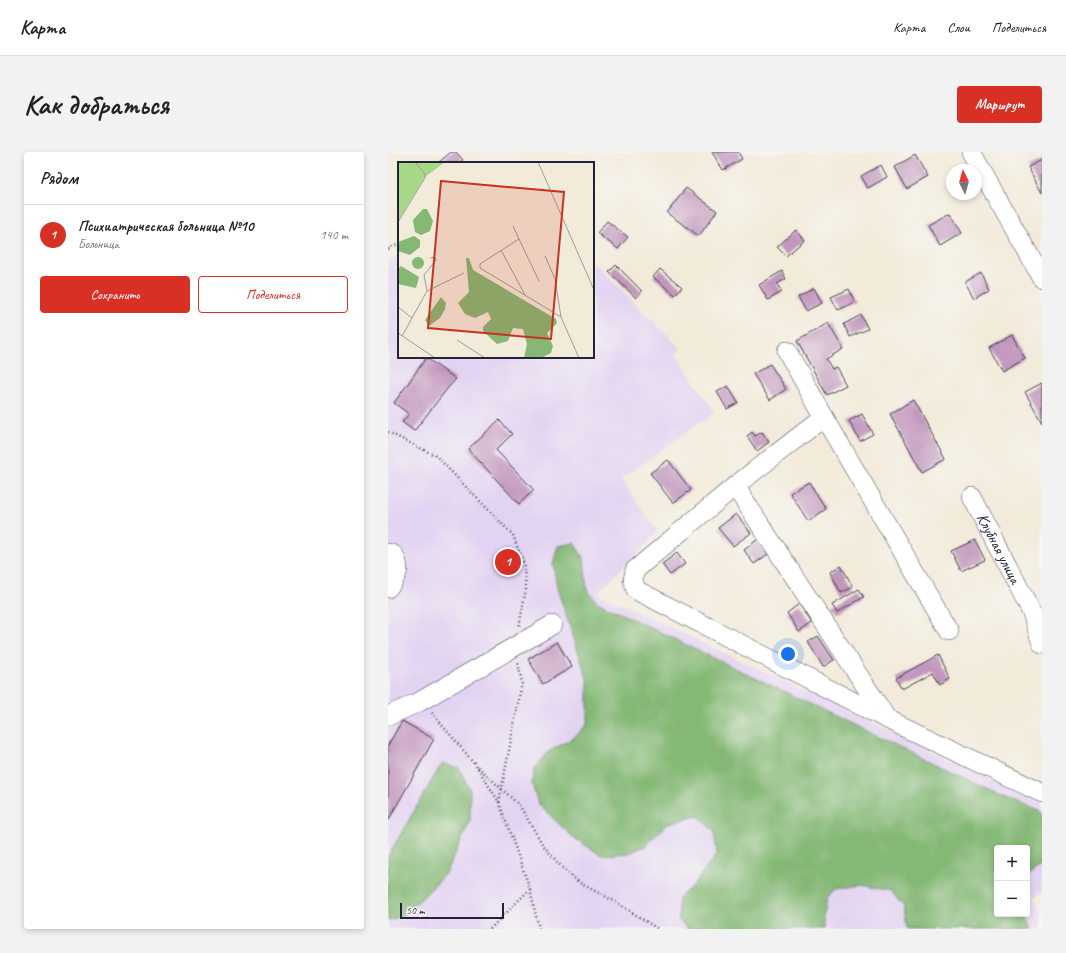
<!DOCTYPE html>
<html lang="ru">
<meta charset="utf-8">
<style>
body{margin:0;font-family:Caveat,sans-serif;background:#f2f2f2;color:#222}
.controls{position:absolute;right:12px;bottom:12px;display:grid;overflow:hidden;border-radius:4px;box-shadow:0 2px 6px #0003}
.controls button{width:36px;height:36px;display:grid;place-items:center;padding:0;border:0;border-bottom:1px solid #e0e0e0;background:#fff;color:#222;font:20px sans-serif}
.compass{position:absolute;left:558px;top:12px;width:36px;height:36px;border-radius:50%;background:#fff;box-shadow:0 2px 6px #0003;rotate:355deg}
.scale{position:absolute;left:12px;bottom:10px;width:104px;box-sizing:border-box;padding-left:4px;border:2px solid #22223b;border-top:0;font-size:11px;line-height:14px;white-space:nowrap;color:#22223b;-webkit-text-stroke:3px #f6f6f2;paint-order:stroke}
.you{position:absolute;left:400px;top:502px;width:14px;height:14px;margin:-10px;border:3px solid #fff;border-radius:50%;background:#1a73e8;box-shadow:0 0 0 6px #1a73e833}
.badge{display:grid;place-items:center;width:26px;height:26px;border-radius:50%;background:#d93025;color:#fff;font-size:13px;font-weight:700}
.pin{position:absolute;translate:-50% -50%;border:2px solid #fff;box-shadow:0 1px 4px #0006}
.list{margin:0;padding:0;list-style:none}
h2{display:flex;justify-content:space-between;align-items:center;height:52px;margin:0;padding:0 16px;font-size:17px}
h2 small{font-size:13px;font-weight:400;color:#767676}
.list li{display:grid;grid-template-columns:26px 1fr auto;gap:12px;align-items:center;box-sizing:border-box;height:60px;padding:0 16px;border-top:1px solid #e0e0e0}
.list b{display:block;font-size:15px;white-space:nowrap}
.list p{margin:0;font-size:13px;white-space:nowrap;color:#767676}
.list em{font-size:13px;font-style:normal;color:#767676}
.actions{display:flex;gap:8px;padding:12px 16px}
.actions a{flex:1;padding:9px 0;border:1px solid #d93025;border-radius:4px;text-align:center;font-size:14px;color:#d93025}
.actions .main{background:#d93025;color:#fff}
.map{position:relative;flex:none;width:654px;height:777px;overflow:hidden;border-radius:4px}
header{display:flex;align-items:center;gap:24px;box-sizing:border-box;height:56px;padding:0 20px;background:#fff;border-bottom:1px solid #e0e0e0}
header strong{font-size:19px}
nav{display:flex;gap:22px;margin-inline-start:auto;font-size:14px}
.intro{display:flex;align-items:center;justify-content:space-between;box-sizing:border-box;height:96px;padding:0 24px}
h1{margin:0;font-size:28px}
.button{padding:10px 18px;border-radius:4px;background:#d93025;color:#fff;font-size:14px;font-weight:700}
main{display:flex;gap:24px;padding:0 24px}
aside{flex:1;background:#fff;border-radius:4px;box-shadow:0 2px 6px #0003}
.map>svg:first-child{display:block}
</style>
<header>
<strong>Карта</strong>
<nav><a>Карта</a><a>Слои</a><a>Поделиться</a></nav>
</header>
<div class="intro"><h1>Как добраться</h1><a class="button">Маршрут</a></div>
<main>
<aside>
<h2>Рядом<small></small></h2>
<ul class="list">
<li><span class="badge">1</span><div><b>Психиатрическая больница №10</b><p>Больница</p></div><em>140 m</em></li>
</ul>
<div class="actions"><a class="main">Сохранить</a><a>Поделиться</a></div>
</aside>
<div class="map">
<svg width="654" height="777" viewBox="0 0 654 777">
<rect width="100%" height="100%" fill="#f6f6f2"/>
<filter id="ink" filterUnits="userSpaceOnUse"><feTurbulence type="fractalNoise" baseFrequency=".025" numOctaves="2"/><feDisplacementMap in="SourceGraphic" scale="8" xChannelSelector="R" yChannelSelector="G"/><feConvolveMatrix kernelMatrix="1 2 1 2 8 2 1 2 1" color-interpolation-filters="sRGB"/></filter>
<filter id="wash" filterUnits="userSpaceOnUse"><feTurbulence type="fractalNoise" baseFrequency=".012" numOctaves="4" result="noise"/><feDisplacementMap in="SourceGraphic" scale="16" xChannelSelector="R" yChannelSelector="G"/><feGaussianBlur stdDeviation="0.9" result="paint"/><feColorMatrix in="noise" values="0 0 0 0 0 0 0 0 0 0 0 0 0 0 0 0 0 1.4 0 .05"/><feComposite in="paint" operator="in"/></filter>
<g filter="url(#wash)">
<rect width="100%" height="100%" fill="#f3ebda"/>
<path fill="#e3d3f2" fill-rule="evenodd" d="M 11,104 L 11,205 L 205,205 L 205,110 L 293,197 L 287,201 L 327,260 L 233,327 L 270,380 L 209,441 L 654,651 L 654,740 L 645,746 L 654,760 L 654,777 L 0,777 L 0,109 ZM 609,696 L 639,696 L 639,762 L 609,762 Z"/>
<path fill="#84b874" stroke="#536d58" d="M 186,391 L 196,407 L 199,437 L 209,450 L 622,648 L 652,659 L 654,661 L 654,713 L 641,722 L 639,726 L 639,696 L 609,696 L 609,762 L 637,762 L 645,777 L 519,777 L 516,755 L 503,739 L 473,733 L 448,737 L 439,746 L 436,763 L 436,777 L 300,777 L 291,768 L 291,746 L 306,732 L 329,702 L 326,679 L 310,664 L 280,671 L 257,694 L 241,701 L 213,703 L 186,686 L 150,652 L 144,632 L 146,617 L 160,600 L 187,585 L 200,571 L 200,529 L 169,436 L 165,411 L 170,394 Z
M 54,611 L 71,616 L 82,638 L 82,668 L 58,722 L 18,762 L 2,768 L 0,768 L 0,704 Z"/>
<g id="blocks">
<path fill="#c297bd" d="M 63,0 L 68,0 L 75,8 L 71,11 L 50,11 Z
M 324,0 L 350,0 L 354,7 L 335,18 Z
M 527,3 L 540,25 L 519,37 L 507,15 Z
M 654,8 L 654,41 L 640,15 Z
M 493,13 L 499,25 L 480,36 L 473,24 Z
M 298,36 L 329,59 L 311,84 L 279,61 Z
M 562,61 L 574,81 L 552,94 L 540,73 Z
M 219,69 L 240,85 L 230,97 L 209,81 Z
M 408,78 L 417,88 L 398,104 L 389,95 Z
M 228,113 L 254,139 L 248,146 L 221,120 Z
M 272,117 L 294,135 L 287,143 L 265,125 Z
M 394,119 L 398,127 L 389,132 L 394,140 L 380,148 L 371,133 Z
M 593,121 L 601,137 L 586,146 L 577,130 Z
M 426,136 L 434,151 L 418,159 L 410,145 Z
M 461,137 L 467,150 L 450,158 L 443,145 Z
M 473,163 L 480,177 L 462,185 L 456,172 Z
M 440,171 L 455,197 L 438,207 L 444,217 L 448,215 L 458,233 L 439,243 L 409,189 Z
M 624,183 L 637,206 L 614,219 L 601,196 Z
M 38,206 L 68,227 L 59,237 L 26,279 L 14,270 L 21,262 L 6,251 Z
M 382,212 L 398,237 L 382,248 L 365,222 Z
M 654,231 L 654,270 L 637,240 Z
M 340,234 L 350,251 L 339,257 L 329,240 Z
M 525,248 L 558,307 L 534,320 L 502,262 Z
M 474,262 L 485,282 L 472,289 L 461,269 Z
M 111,268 L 124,282 L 108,298 L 146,338 L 131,352 L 80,297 Z
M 364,280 L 367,284 L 374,280 L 381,290 L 369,299 L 359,284 Z
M 280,308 L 303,338 L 285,351 L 262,321 Z
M 421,330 L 438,357 L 420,369 L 402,341 Z
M 348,362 L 363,381 L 345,394 L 330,376 Z
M 370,387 L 380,402 L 366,412 L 356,398 Z
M 587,388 L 597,408 L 573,419 L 563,399 Z
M 289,401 L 297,412 L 282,423 L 274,412 Z
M 453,413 L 465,435 L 453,441 L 442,420 Z
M 471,437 L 476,445 L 449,461 L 444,453 Z
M 411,452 L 424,471 L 411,480 L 399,461 Z
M 430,484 L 446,508 L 435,515 L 420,490 Z
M 169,490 L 184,515 L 155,532 L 140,507 Z
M 550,503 L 562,527 L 552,533 L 545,520 L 514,537 L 508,526 Z
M 14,569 L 46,587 L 0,669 L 0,593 Z"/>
</g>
</g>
<g filter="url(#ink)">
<use href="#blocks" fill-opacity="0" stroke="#414053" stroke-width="1"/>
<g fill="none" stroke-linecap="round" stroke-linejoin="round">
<g stroke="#414053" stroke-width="20">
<g id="minor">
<path d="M 583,0 L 654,126"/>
<path d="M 399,199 L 436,265 L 347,334 L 247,418 L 245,428 L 248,438 L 497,566 L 654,641"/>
<path d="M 436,265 L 561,479"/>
<path d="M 347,334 L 497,564"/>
<path id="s1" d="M 584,345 L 644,461 L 654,492"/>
<path d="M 0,401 L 6,403 C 13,417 10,423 0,436"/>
<path d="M 0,564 L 31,550 L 164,473"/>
</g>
</g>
<path stroke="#414053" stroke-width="2.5" stroke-dasharray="1 3" stroke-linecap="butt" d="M 0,97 L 11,92
M 0,280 L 48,304 L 125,383 L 136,413 L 138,437 L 131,475
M 44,561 L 87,612 L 111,650 L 142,737 L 151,777
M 90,615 L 131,653 L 155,693 L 175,717 L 192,731 L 226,749 L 270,777
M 111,650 L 134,531 L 130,511
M 102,777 L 142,737"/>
<use href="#minor" stroke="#fff" stroke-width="19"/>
</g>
</g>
<g text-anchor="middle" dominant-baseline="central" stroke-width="4" stroke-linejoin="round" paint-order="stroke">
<g font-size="16" fill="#22223b" stroke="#f6f6f2">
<text stroke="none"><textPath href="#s1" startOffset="58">Клубная улица</textPath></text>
</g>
</g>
<g transform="translate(10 10)">
<rect width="196" height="196" fill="#f3ebda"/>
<path d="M 0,0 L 47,0 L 27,15 L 0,59 Z" fill="#a6d887"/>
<path d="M 25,47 L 29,47 L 35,59 L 32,69 L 23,73 L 17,70 L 15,58 ZM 16,74 L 22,78 L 22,85 L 12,93 L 0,89 L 0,80 ZM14 101a6 6 0 1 1 12 0a6 6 0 1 1-12 0ZM 68,96 L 71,96 L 75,108 L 158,157 L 159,161 L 149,171 L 155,184 L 153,191 L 143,196 L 126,196 L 129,182 L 125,167 L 115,166 L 110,179 L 99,182 L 85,169 L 85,165 L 93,157 L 90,150 L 77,156 L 67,152 L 60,141 L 71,130 ZM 3,104 L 21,115 L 18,126 L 0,122 L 0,107 ZM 43,135 L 48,141 L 47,147 L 42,156 L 31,164 L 27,158 Z" fill="#84b874"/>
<path fill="none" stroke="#9f9b9a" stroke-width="1" d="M 140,0 L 196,128M 0,60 L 27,16 L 27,12 L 17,0M 115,64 L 121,77 L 82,102 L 82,106 L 163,155M 121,77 L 141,119M 103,88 L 127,133M 147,94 L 157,117 L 163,155 L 181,196M 29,129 L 26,113 L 38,98 L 37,95 L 32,96M 0,145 L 14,156M 0,171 L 37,196M 4,174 L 29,129 L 66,111M 59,178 L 87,196"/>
<path fill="#c8321e" fill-opacity="0.15" stroke="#c8321e" stroke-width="2" d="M 43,19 L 166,30 L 153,177 L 30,166 Z"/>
<rect width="196" height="196" fill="none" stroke="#22223b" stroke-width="2"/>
</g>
</svg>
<div class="controls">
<button>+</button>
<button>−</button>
</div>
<svg class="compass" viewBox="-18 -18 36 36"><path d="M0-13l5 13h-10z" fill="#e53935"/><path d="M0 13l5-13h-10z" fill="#767676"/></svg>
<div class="scale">50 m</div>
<div class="you"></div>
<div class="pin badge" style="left:120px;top:410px">1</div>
</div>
</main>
